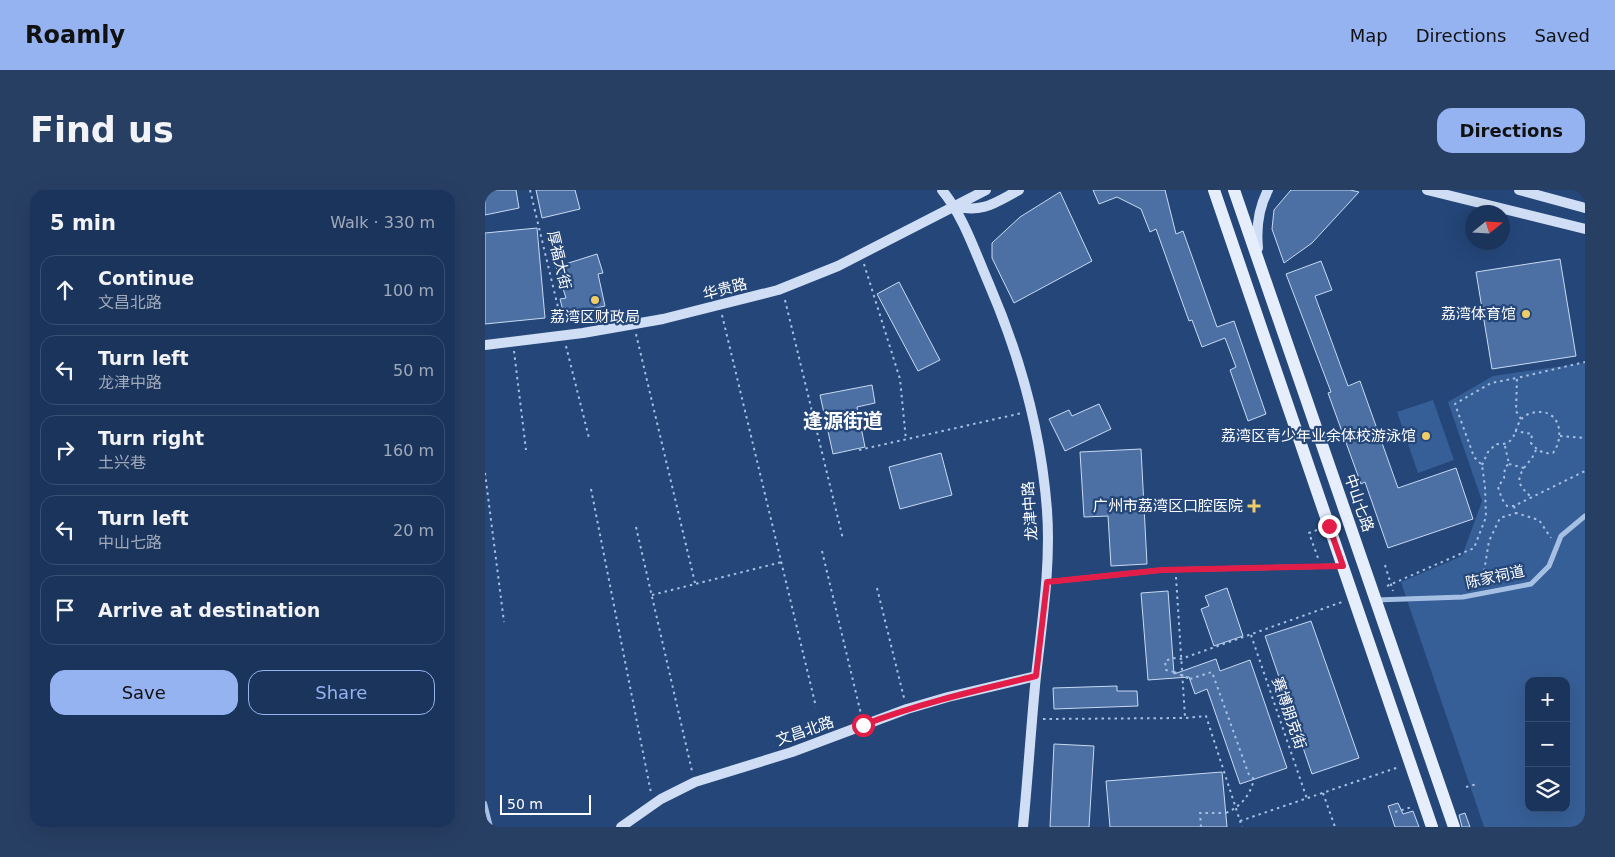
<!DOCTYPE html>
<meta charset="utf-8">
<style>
body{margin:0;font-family:"DejaVu Sans","Noto Sans SC",sans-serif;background:#283f64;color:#f1f3f6}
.controls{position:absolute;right:15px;bottom:15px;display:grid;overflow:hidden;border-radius:10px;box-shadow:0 5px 20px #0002}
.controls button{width:45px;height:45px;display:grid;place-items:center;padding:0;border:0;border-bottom:1px solid #394f71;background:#1b345b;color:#f1f3f6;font:25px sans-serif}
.compass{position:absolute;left:980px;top:15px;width:45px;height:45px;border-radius:50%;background:#1b345b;box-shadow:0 5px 20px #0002;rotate:72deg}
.scale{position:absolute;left:15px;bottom:12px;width:91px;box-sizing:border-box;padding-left:5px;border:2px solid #fff;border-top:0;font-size:14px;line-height:18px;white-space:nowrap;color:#fff;-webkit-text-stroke:4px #244679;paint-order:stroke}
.stop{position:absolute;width:15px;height:15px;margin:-11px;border:4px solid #e11d48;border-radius:50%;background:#fff}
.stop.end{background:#e11d48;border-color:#fff;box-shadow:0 1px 5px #0008}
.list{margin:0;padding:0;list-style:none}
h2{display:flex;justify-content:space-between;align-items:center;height:65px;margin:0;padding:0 20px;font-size:21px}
h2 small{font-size:16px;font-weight:400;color:#a0aabb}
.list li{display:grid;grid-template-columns:32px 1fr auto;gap:15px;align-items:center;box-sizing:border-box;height:70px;margin:0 10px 10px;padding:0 10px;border:1px solid #394f71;border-radius:15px}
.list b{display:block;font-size:19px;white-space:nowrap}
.list p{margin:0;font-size:16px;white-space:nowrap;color:#a0aabb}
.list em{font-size:16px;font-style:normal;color:#a0aabb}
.actions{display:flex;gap:10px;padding:15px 20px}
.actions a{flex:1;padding:11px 0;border:1px solid #95b2f1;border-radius:15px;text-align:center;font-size:18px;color:#95b2f1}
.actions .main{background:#95b2f1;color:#111}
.icon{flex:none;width:28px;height:28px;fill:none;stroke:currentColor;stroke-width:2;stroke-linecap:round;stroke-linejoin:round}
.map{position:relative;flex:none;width:1100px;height:637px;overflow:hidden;border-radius:15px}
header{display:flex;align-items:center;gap:30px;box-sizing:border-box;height:70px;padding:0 25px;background:#95b2f1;color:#111}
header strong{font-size:24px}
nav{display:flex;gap:28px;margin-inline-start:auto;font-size:18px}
.intro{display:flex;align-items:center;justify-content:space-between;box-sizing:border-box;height:120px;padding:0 30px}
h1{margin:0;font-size:35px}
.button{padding:12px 22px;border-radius:15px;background:#95b2f1;color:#111;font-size:18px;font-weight:700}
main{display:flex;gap:30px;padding:0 30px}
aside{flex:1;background:#1b345b;border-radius:15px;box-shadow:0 5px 20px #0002}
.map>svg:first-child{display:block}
</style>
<header>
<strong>Roamly</strong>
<nav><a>Map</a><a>Directions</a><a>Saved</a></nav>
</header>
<div class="intro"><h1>Find us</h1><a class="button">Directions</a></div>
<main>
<aside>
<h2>5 min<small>Walk · 330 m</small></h2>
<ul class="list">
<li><svg class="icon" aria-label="ahead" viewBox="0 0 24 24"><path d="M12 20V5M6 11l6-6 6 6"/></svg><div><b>Continue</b><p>文昌北路</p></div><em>100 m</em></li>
<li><svg class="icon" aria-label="left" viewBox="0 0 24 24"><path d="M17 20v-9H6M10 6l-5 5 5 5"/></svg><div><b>Turn left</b><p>龙津中路</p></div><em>50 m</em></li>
<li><svg class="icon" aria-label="right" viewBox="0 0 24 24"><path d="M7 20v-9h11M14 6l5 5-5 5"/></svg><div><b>Turn right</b><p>土兴巷</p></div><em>160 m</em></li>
<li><svg class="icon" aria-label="left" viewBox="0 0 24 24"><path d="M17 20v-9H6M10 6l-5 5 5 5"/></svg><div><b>Turn left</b><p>中山七路</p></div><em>20 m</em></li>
<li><svg class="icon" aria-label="arrive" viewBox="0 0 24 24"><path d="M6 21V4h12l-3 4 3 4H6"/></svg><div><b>Arrive at destination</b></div></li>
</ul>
<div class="actions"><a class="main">Save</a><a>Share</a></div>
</aside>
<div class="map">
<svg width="1100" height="637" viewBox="0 0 1100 637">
<rect width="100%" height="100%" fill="#244679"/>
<path fill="#375f97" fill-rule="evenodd" d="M 1100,173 L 1100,637 L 999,637 L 916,392 L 977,366 L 997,311 L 963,212 L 1008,186 ZM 1044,491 L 1081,491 L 1081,618 L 1044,618 Z
M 948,210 L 969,270 L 933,283 L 912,222 Z"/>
<path fill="#4c70a3" stroke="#c8daf3" d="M 0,0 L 31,0 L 34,18 L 0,25 Z
M 51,0 L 90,0 L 95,19 L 57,28 Z
M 608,0 L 680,0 L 691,44 L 698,41 L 732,137 L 749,131 L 781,224 L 763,231 L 745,180 L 751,177 L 740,148 L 717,157 L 707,130 L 704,131 L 671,39 L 665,42 L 656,19 L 632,7 L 614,14 Z
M 806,0 L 865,0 L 874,2 L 827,53 L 799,73 L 787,39 L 789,20 Z
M 575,2 L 607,71 L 529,113 L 507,68 L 507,53 L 535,27 Z
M 52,38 L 60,128 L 0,134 L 0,43 Z
M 112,64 L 118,83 L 113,84 L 120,116 L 79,125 L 75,109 L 81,108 L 71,77 Z
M 1075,69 L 1091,166 L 1007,179 L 991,82 Z
M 836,71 L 847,100 L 830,106 L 863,196 L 875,191 L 913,298 L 971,278 L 988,329 L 903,358 L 880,292 L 876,294 L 843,203 L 846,202 L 801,84 Z
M 414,92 L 455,170 L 433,181 L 392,104 Z
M 387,195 L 390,213 L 372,217 L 380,257 L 348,264 L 335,205 Z
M 614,214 L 626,239 L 580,261 L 564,229 L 584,220 L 587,226 Z
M 656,259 L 662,374 L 626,376 L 623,326 L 599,327 L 595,262 Z
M 456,263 L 467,305 L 415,319 L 404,277 Z
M 742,398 L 758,446 L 729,456 L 716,419 L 724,416 L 720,406 Z
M 683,401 L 689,484 L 731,469 L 735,481 L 765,470 L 802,578 L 755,594 L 722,499 L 710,504 L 704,487 L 663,490 L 656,403 Z
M 826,431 L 874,568 L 827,584 L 780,446 Z
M 632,496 L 632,501 L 652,501 L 653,516 L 569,519 L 568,498 Z
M 569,554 L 609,556 L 604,637 L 565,637 Z
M 737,582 L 742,637 L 625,637 L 621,591 Z
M 913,613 L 918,624 L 928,621 L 934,637 L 910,637 L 903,616 Z
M 980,623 L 985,637 L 977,637 L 974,625 Z"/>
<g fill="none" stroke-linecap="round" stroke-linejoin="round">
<path stroke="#a6c0e4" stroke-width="2" stroke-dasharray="2.5 4" stroke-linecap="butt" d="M 45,0 L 77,134
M 379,74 L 415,189 L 421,250
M 300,110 L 358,349
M 237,125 L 331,517
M 151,144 L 210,393
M 81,156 L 104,248
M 29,161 L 41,260
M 1036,229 L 1031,221 L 1032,188 L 1100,172
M 1075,246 L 1100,248
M 1020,256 L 1024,274 L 1020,277 L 1019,288 L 1013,297 L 1017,309 L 1022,316 L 1029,316 L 1100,281
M 374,260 L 537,223
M 1024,274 L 1039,278 C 1030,292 1035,296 1046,307
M 997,275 L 1003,262 L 1011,254 C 1038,257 1024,228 1047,223 C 1074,216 1081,245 1068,263 C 1058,264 1053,261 1046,253 L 1047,244 L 1030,241
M 1039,278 L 1047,268 L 1051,260
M 0,283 L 19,432
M 106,299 L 166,603
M 1029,316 L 1031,323 L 1054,330 L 1066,348
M 151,337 L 207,581
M 832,340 L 824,343 L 833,368
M 337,361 L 376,524
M 691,387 L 700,527
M 997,394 L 1004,351 L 1015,328 L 1031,323
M 902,396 L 989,358 L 1001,327 L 1000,297 L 997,275 L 989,267 L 970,214 L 1006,193 L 1032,188
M 392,398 L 419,508
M 167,405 L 297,372
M 766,445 L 822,609
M 689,482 L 681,480 L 680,471 L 688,468 L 696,469 L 857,412
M 705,489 L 727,482 L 764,585 L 769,589
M 558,529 L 700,528 L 721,526 L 757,637
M 981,597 L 992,594
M 838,603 L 850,637
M 910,622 L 927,617
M 755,631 L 914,577
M 716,637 L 715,623 L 741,623"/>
<path stroke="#a6c0e4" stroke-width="4" d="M 0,613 L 6,637"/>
<path stroke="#a6c0e4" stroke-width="5" d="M 562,392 L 677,380 L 857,376
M 891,410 L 978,407 L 1046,394 L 1064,376 L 1076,346 L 1100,326"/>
<path stroke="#cfdef4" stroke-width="10" d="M 457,0 C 479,27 490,62 504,94 C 535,166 556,242 562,320 C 566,376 557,431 551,486 C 546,536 543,587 538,637
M 942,0 L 1100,39
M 1034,0 L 1100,18
M 470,16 C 497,24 511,12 534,0
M 773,58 C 771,37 773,19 783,0
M 0,155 L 98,143 L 178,129 L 293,100 L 353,76 L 501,0
M 136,637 L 176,609 L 210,592 L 307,562 L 422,519 L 463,507 L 551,486"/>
<path stroke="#e6eefc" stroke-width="12" d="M 729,0 L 947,637
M 749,0 L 969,637"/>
<path stroke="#a6c0e4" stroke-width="2" stroke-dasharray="2.5 4" stroke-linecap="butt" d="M 900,375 L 908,401
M 689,482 L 705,489
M 741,623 C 756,616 765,606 769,589"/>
</g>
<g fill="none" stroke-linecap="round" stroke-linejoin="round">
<path stroke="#e11d48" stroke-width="6" d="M 378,535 C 435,513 493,500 551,486 L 562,392 L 677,380 L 858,376 L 844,336"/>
</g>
<g fill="#eecd69" stroke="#244679" stroke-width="2">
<circle cx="110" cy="110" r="5"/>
<circle cx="1041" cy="124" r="5"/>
<circle cx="941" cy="246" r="5"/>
<path d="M766.5 308.5h5v5h5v5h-5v5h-5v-5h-5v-5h5z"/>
</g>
<g text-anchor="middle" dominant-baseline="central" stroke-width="4.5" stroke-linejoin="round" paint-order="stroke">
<g font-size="15" fill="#fff" stroke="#244679">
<text transform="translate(74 70) rotate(77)">厚福大街</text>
<text transform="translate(240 99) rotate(-15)">华贵路</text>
<text transform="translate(874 313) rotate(71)">中山七路</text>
<text transform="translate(545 321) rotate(-94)">龙津中路</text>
<text transform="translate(1010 387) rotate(-12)">陈家祠道</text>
<text transform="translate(804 523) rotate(71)">赛博朋克街</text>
<text transform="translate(320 541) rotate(-19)">文昌北路</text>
</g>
<g font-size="15" fill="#fff" stroke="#244679" text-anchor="end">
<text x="1031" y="124">荔湾体育馆</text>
<text x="110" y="127" text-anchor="middle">荔湾区财政局</text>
<text x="931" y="246">荔湾区青少年业余体校游泳馆</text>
<text x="758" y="316">广州市荔湾区口腔医院</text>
</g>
<g font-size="20" font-weight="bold" fill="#fff" stroke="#244679">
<text x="358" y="231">逢源街道</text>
</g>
</g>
</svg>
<div class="controls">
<button>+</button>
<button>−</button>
<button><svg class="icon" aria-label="layers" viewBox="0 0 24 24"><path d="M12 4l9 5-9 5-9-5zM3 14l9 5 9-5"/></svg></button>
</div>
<svg class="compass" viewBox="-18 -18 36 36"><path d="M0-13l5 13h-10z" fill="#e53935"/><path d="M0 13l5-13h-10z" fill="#a0aabb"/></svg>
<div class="scale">50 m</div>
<div class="stop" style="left:378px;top:535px"></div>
<div class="stop end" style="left:844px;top:336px"></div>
</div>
</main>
